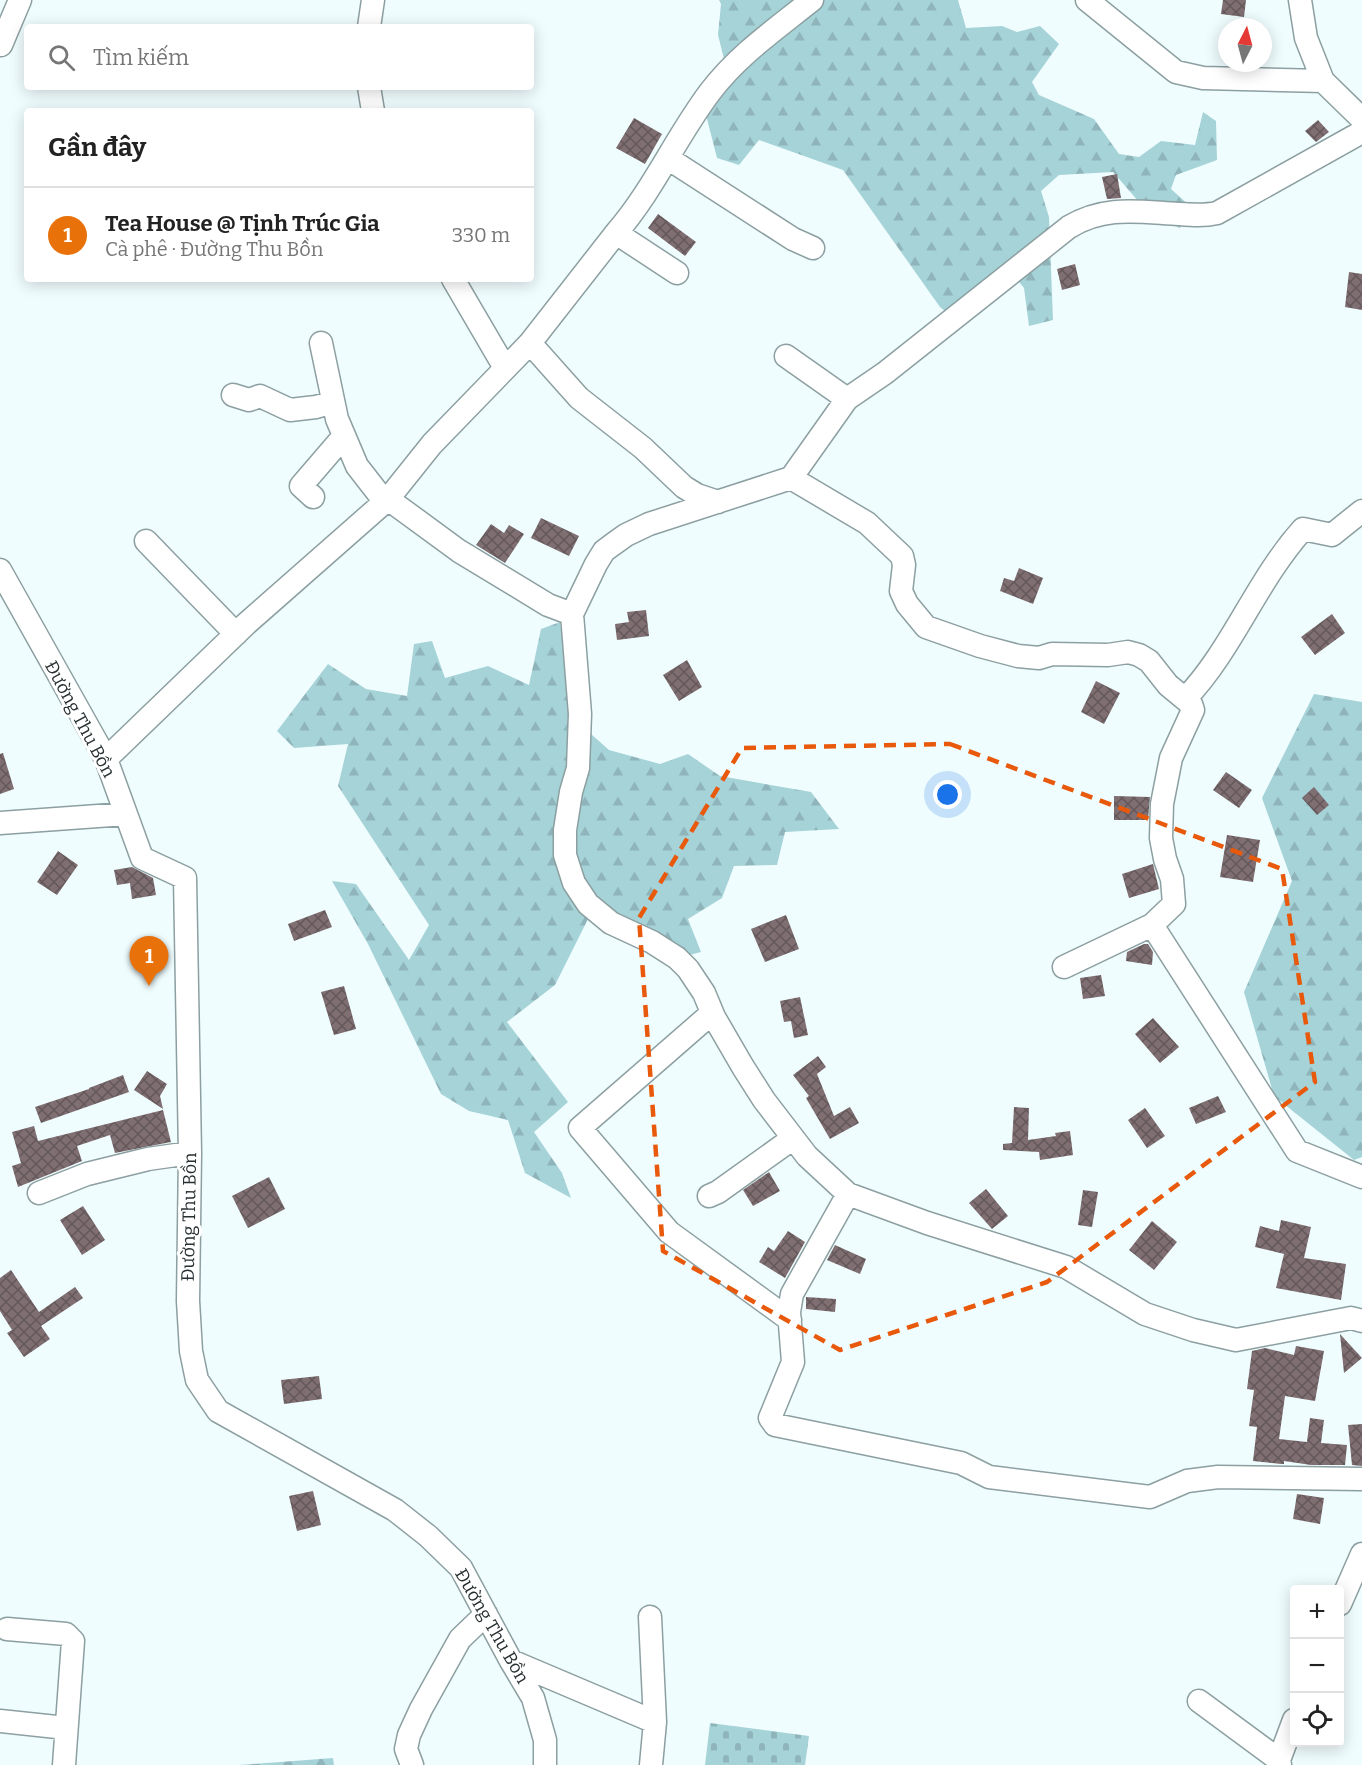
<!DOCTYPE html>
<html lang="vi">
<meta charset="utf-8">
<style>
body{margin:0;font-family:Bitter,serif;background:#f6f6f6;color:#222}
.controls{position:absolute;right:18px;bottom:18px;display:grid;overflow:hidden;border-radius:6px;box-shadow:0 3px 15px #0003}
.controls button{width:54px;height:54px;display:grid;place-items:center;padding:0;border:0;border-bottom:2px solid #e0e0e0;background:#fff;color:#222;font:30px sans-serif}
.compass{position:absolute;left:1218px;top:18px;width:54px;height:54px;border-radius:50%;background:#fff;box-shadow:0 3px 15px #0003;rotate:6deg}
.you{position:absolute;left:948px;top:795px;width:21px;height:21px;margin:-15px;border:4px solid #fff;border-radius:50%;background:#1a73e8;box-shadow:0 0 0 9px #1a73e833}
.badge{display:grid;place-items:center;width:39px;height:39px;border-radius:50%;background:#b7285a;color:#fff;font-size:20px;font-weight:700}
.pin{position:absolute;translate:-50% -50px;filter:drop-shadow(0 2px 3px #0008)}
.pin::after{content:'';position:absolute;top:32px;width:21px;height:18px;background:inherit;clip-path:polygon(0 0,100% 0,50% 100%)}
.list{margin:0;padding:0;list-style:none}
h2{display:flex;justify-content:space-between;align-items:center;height:78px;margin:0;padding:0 24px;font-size:26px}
h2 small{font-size:20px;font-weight:400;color:#767676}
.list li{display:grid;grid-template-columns:39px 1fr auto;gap:18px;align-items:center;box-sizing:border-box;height:96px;padding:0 24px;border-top:2px solid #e0e0e0}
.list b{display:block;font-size:22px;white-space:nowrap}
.list p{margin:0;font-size:20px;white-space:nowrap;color:#767676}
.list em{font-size:20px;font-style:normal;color:#767676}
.icon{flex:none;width:33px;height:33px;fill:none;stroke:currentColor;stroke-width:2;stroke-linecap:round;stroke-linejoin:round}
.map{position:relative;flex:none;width:1362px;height:1765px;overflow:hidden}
.search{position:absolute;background:#fff;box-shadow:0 3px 15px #0003;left:24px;top:24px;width:510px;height:66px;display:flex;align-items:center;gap:15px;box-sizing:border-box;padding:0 21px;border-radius:6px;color:#767676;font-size:22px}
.panel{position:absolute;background:#fff;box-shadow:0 3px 15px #0003;left:24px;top:108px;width:510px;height:174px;border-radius:6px}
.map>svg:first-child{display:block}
</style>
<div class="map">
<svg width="1362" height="1765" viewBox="0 0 1362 1765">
<defs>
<pattern id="forest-firs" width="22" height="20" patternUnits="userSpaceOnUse" patternTransform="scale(1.5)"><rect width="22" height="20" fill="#a6d3d8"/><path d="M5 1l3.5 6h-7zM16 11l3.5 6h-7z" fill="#8fb5ba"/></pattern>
<pattern id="cemetery-stones" width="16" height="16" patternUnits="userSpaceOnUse" patternTransform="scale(1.5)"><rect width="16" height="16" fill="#a6d3d8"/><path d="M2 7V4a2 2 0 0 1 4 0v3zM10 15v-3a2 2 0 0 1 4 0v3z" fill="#8fb5ba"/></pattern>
<pattern id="building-cross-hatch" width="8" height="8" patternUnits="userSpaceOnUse" patternTransform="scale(1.5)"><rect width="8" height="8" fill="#806f72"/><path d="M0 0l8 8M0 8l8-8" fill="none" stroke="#635759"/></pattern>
</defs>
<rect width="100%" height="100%" fill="#f0fdfe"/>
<path fill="url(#forest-firs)" d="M 719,0 L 958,0 L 966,28 L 1002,26 L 1017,32 L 1040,26 L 1059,44 L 1032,82 L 1039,95 L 1094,119 L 1119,154 L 1139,157 L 1161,141 L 1195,145 L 1203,112 L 1216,121 L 1217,160 L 1176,175 L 1171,189 L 1190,206 L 1180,228 L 1152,217 L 1113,172 L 1059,175 L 1041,191 L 1049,217 L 1053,320 L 1029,326 L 1024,288 L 1012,273 L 958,322 L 940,307 L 843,170 L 759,140 L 739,165 L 717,158 L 706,115 L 725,63 L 718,35 L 721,4 Z
M 560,622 L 573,718 L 609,750 L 660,764 L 688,754 L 720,776 L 811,792 L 839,829 L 785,832 L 777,865 L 734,866 L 722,898 L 688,919 L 701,952 L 674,959 L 591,913 L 555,985 L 507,1022 L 568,1102 L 534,1132 L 562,1173 L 571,1198 L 525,1173 L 508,1120 L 469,1111 L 441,1094 L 368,944 L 332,881 L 356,884 L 409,960 L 429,925 L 338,786 L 348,744 L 294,748 L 277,731 L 328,664 L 366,689 L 407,696 L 414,644 L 432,641 L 445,678 L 488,666 L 529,685 L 541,629 Z
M 1314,694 L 1362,702 L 1362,1157 L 1354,1160 L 1274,1096 L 1244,992 L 1292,881 L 1262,798 Z
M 333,1758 L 334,1765 L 239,1765 Z"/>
<path fill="url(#cemetery-stones)" d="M 710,1723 L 809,1736 L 805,1765 L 705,1765 Z"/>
<path fill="url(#building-cross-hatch)" d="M 1223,0 L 1246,0 L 1244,17 L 1221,14 Z
M 634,118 L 662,134 L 645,164 L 616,148 Z
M 1318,120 L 1329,132 L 1316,142 L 1305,131 Z
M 1117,174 L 1121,198 L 1107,199 L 1102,177 Z
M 658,214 L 696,242 L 685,256 L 648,228 Z
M 1075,264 L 1080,285 L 1062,290 L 1057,269 Z
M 1349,272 L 1362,274 L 1362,310 L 1345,307 Z
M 541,518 L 579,536 L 569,556 L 531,538 Z
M 491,524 L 504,533 L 509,525 L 524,534 L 505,563 L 476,545 Z
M 1019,568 L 1043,578 L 1033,604 L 1000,591 L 1004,578 L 1014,581 Z
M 646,610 L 649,636 L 617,640 L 615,624 L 629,622 L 627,612 Z
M 1332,614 L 1345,633 L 1315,655 L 1301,637 Z
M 687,660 L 702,687 L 679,701 L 663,675 Z
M 1096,681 L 1120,693 L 1104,724 L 1081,712 Z
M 3,753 L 14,789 L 0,794 L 0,754 Z
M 1226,772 L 1252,790 L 1239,808 L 1213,790 Z
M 1314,787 L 1329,805 L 1317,815 L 1302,798 Z
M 1114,796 L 1150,797 L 1148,820 L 1114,820 Z
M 1227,835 L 1260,840 L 1253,882 L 1220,877 Z
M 58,851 L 78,865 L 57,895 L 37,882 Z
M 1153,864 L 1159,889 L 1129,898 L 1122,874 Z
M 132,867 L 153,878 L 156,895 L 132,899 L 130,883 L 117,885 L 114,870 Z
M 325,910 L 332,927 L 294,941 L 288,924 Z
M 786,915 L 799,949 L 765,962 L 751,929 Z
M 1144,944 L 1148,944 L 1153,952 L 1152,965 L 1126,961 L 1127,952 Z
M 1101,975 L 1105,996 L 1083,999 L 1080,978 Z
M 344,986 L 356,1029 L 334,1035 L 321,992 Z
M 800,997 L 808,1035 L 794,1038 L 791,1021 L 784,1022 L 780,1001 Z
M 1153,1018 L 1179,1047 L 1160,1063 L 1135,1034 Z
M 818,1056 L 826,1067 L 817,1074 L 834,1116 L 850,1107 L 859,1123 L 830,1139 L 806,1098 L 809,1096 L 793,1075 Z
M 147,1071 L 167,1084 L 160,1096 L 163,1109 L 134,1090 Z
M 123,1075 L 129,1092 L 41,1123 L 35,1107 L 89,1089 L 89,1088 Z
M 1218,1096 L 1226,1112 L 1196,1124 L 1189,1108 Z
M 1014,1107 L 1029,1108 L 1028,1140 L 1056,1136 L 1055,1133 L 1070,1131 L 1073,1155 L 1040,1160 L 1039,1152 L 1003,1150 L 1003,1144 L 1012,1143 Z
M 1145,1108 L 1165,1136 L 1147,1148 L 1128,1120 Z
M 163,1110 L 171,1142 L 115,1153 L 110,1135 L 77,1146 L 82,1161 L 18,1187 L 12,1166 L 21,1163 L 12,1132 L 34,1126 L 38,1141 Z
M 769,1172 L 780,1191 L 753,1206 L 743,1190 Z
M 269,1177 L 285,1209 L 248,1228 L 232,1196 Z
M 986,1189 L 1008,1216 L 992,1229 L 969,1203 Z
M 1083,1190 L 1098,1192 L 1092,1227 L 1078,1225 Z
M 83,1206 L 105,1240 L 82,1255 L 60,1220 Z
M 1281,1220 L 1311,1227 L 1304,1258 L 1346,1264 L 1341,1300 L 1276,1288 L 1284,1254 L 1255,1247 L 1260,1226 L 1279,1231 Z
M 1152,1221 L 1177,1242 L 1154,1270 L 1129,1250 Z
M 788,1231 L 805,1242 L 785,1278 L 759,1262 L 768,1247 L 774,1251 Z
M 835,1245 L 866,1259 L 860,1274 L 827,1260 Z
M 11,1270 L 39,1312 L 75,1287 L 83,1298 L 41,1326 L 50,1339 L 24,1357 L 7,1333 L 12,1330 L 0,1311 L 0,1278 Z
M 806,1297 L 836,1299 L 835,1312 L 806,1309 Z
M 1340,1334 L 1362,1358 L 1344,1373 Z
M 1296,1346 L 1324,1351 L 1315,1401 L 1285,1396 L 1279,1439 L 1307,1442 L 1310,1418 L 1324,1420 L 1321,1443 L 1347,1445 L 1345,1465 L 1311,1465 L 1284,1461 L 1284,1464 L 1281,1464 L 1253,1461 L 1257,1427 L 1249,1426 L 1254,1390 L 1247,1389 L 1252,1351 L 1265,1348 L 1294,1355 Z
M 319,1376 L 322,1399 L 284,1404 L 281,1380 Z
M 1362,1424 L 1362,1466 L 1352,1465 L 1348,1425 Z
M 313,1491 L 321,1525 L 297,1531 L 289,1496 Z
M 1297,1494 L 1324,1498 L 1320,1524 L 1293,1519 Z"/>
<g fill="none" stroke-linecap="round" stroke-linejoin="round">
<g stroke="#8c9fa1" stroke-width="25">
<path id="minor" d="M 1087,0 L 1176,72 L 1203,78 L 1323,81
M 1300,0 L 1306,38 L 1323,81 L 1362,119
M 369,27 L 373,0
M 1,45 L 20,0
M 369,87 L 373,111
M 669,159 L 793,239 L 813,248
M 616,233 C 654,189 676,137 710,92 C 738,55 776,29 812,0
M 453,279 L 505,368
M 321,343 L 337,419 L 357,466 L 385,502
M 530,343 L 579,398 L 643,448 L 684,487 L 697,495 L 718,502
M 786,356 L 847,399
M 233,395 L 249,400 L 260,396 L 290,410 L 316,407 L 333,402
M 791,478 L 649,524 L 626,535 L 612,545 L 604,551 L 596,564 L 572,614 L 580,714 L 578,768 L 571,792 L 565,830 L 565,855 L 574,883 L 588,904 L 611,923 L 652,942 L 677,958 L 688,969 L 704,993 L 714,1017 L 743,1067 L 764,1100 L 807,1156 L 848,1194 L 927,1223 L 1066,1267 L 1145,1314 L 1193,1330 L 1236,1340 L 1351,1318 L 1362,1321
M 313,497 L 301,486 L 344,436
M 388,499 L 459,551 L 548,605 L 572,614
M 146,541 L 236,634
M 0,570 L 106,759 L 142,858 L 185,878 L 190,1153 L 188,1301 L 191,1351 L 197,1380 L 218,1411 L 395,1510 L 428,1536 L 461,1568 L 511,1661 L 533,1698 L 545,1740 L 545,1765
M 1185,699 C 1233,649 1256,581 1303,529 L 1332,535 L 1362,511
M 106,759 L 246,624 L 388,499 L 432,444 L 530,343 L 616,233 L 677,273
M 0,823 L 126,814
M 1152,925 L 1297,1151 L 1362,1177
M 1064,967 L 1152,925 L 1174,904 L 1172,879 L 1165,859 L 1161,838 L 1162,804 L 1171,758 L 1193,710 L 1191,704 L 1168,685 L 1149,661 L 1139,655 L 1128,652 L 1108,655 L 1052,654 L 1039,658 L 1018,656 L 980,646 L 926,627 L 907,604 L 901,591 L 904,565 L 902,556 L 867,523 L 791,478 L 847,399 L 885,373 L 1069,227 C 1105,205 1139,212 1179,214 C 1192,215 1204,216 1217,213 L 1362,132
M 712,1013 L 580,1128 L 669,1232 L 790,1320
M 39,1193 L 87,1174 L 148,1159 L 190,1153
M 848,1194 L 792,1294 L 789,1312 L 793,1362 L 770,1418 L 775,1425 L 961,1463 L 989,1477 L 1150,1497 L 1187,1481 L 1218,1477 L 1362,1479
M 709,1196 L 718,1192 L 792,1139
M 1340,1604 L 1362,1554
M 650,1617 L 655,1722 L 651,1765
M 7,1629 L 66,1634 L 73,1641 L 64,1765
M 511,1661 L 655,1722
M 1199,1701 L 1279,1760
M 0,1721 L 66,1728
M 412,1765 L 406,1749 L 409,1735 L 421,1709 L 460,1639 L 486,1614
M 1280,1765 L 1279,1760 L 1294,1720"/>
</g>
<use href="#minor" stroke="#fff" stroke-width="22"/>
</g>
<path fill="none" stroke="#e8590c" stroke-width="4.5" stroke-dasharray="12 8" stroke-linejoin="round" d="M 950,744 L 1282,869 L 1315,1082 L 1047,1282 L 840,1350 L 663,1251 L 639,918 L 742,748 Z"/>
<g text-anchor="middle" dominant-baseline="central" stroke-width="6" stroke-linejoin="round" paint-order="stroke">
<g font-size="18" fill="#272f30" stroke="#fff">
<text transform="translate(80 719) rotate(62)">Đường Thu Bồn</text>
<text transform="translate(189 1217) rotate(-89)">Đường Thu Bồn</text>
<text transform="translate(492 1626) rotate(60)">Đường Thu Bồn</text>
</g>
</g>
</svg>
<div class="controls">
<button>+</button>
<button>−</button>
<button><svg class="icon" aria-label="locate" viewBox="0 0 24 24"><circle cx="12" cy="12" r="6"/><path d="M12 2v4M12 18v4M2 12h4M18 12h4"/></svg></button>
</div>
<svg class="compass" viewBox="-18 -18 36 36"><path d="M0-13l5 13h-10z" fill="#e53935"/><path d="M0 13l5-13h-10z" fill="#767676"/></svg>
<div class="you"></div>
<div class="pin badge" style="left:149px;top:986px;background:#e8710a">1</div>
<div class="search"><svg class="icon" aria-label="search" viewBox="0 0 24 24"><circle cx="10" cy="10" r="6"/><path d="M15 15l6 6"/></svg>Tìm kiếm</div>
<section class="panel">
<h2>Gần đây<small></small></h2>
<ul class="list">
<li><span class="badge" style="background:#e8710a">1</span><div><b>Tea House @ Tịnh Trúc Gia</b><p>Cà phê · Đường Thu Bồn</p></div><em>330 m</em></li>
</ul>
</section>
</div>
